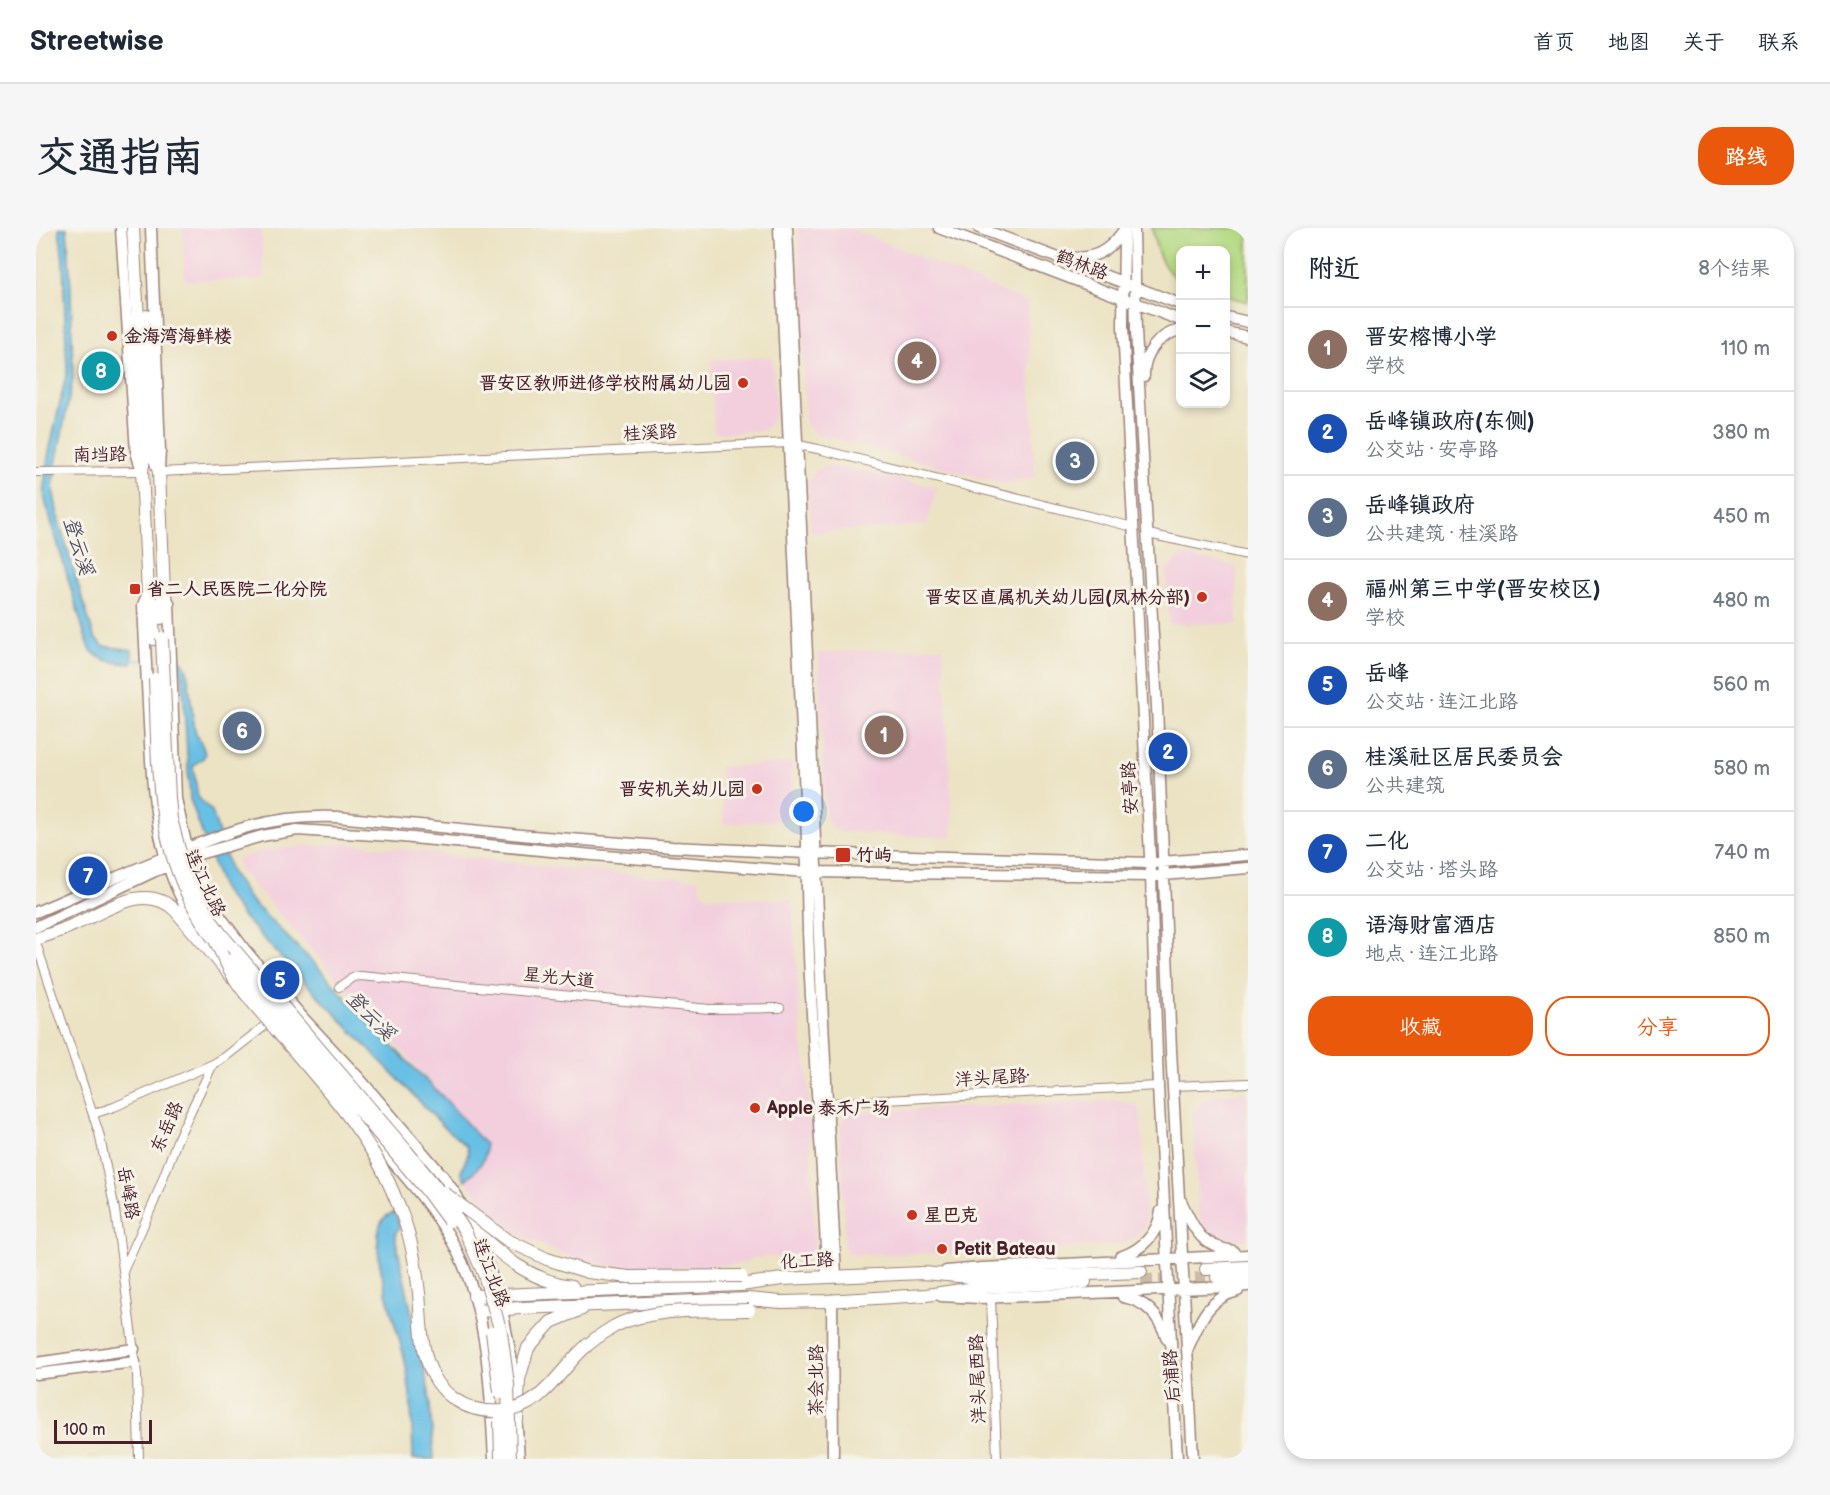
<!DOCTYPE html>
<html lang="zh">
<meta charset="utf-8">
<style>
body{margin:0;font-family:"Balsamiq Sans","LXGW WenKai TC",sans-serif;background:#f6f6f7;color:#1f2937}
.controls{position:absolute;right:18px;top:18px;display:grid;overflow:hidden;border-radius:12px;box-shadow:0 3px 9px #0003}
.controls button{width:54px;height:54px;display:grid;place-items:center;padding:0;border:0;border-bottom:2px solid #e0e1e3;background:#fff;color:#1f2937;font:30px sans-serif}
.scale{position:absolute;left:18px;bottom:15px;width:98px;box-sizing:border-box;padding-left:6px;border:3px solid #4a1f2b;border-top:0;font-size:16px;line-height:21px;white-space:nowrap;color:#4a1f2b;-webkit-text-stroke:4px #f7f3e8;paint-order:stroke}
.you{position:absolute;left:768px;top:584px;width:21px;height:21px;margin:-15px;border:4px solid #fff;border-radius:50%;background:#1a73e8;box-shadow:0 0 0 9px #1a73e833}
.badge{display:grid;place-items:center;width:39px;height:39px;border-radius:50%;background:#ea580c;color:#fff;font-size:20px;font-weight:700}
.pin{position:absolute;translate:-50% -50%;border:3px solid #fff;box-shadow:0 2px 6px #0006}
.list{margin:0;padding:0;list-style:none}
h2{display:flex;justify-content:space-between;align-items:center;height:78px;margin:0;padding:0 24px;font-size:26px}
h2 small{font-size:20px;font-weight:400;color:#747a83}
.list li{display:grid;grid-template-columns:39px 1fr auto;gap:18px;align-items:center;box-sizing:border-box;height:84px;padding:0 24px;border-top:2px solid #e0e1e3}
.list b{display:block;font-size:22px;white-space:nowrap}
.list p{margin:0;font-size:20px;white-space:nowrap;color:#747a83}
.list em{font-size:20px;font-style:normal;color:#747a83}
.actions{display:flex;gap:12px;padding:18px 24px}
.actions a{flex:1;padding:14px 0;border:2px solid #ea580c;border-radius:24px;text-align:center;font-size:21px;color:#ea580c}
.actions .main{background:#ea580c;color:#fff}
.icon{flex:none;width:33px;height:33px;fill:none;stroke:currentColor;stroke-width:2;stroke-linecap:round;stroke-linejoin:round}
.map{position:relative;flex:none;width:1212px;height:1231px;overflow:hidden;border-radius:24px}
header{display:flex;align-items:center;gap:36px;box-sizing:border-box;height:84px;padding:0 30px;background:#fff;border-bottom:2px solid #e0e1e3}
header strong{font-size:28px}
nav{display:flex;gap:33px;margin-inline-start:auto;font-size:21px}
.intro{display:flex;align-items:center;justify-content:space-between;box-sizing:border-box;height:144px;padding:0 36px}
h1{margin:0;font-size:42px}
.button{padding:15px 27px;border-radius:24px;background:#ea580c;color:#fff;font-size:21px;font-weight:700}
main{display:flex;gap:36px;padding:0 36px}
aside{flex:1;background:#fff;border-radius:24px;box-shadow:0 3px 9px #0003}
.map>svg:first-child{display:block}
</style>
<header>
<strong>Streetwise</strong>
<nav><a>首页</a><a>地图</a><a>关于</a><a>联系</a></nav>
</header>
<div class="intro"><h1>交通指南</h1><a class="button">路线</a></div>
<main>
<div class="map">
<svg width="1212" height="1231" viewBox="0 0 1212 1231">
<rect width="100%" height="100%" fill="#f7f3e8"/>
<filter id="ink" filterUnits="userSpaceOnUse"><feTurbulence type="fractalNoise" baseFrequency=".0167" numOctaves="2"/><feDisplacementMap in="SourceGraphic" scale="12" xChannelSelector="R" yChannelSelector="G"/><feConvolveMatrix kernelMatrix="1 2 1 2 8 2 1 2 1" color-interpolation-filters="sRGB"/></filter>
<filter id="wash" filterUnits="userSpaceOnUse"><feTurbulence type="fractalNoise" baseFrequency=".008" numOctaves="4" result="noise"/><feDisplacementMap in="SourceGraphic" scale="24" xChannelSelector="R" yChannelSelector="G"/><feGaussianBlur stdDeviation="1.35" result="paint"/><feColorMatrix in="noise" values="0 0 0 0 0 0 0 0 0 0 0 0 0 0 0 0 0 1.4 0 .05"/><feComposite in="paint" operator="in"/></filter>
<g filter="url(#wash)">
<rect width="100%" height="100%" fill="#ece3c4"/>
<path fill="#f3cfde" d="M 149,0 L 225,0 L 228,51 L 149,53 L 147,2 Z
M 762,0 L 814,0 L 991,74 L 999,250 L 968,256 L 778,205 L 771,197 L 769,191 Z
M 736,129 L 740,186 L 732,199 L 724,203 L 678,205 L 675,132 Z
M 798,238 L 901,259 L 891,297 L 775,305 L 772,258 L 774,251 L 779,243 L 784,240 Z
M 1147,327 L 1201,339 L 1201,396 L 1133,396 L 1130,342 Z
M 907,419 L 917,610 L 805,604 L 796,600 L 789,589 L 782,425 Z
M 756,535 L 758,583 L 755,591 L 688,596 L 684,539 Z
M 311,615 L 519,639 L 590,646 L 662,651 L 665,662 L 671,668 L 756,672 L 766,817 L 771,839 L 779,1012 L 777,1024 L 769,1027 L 717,1030 L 709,1036 L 625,1040 L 577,1038 L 548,1034 L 528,1027 L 481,1006 L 466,996 L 429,952 L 447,936 L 450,923 L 449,916 L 202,640 L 201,631 L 222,624 L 267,618 Z
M 1212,865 L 1212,1012 L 1186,1012 L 1181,1011 L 1171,1003 L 1162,987 L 1157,887 L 1158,883 L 1165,875 L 1178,867 Z
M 1079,872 L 1101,878 L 1105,885 L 1110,995 L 1104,1005 L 1090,1016 L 995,1023 L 993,1019 L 989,1021 L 940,1023 L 921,1028 L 921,1025 L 820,1027 L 813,1026 L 809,1021 L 804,899 L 807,891 L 816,884 Z"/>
<path fill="#b4d982" stroke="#7f7c56" stroke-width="1.5" d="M 1116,0 L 1212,0 L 1212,74 L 1190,68 L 1190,22 L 1144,22 L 1144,54 C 1125,40 1120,22 1116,0 Z"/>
<path fill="#68c0e5" stroke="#597088" stroke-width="1.5" d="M 23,0 L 31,0 L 35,60 L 37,150 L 20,235 L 17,261 L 23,294 L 58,409 L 67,418 L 96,422 L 96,436 C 78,434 63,435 52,418 L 7,266 L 12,229 L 31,143 L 27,33 Z
M 140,431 L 147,434 L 151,442 L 159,502 C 161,511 171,520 168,529 L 157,538 L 162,569 L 176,584 L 195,644 L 213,671 L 281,738 L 333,795 L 409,871 L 449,916 C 452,933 441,941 429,952 L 425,944 L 432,926 L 431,919 L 407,898 L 284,770 L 207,689 L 186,661 L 154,571 L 146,445 L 143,440 L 137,439 Z
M 359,984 L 364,1000 L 360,1003 L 360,1013 L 393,1164 L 398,1231 L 377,1231 C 376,1198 376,1167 369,1134 C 363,1103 329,1017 347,991 C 350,987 355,986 359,984 Z"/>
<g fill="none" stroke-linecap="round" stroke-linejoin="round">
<path stroke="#68c0e5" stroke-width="2" d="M 95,432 L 107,433"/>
</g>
</g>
<g filter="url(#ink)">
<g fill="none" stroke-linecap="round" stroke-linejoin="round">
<path stroke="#ccbca5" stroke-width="12" stroke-dasharray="12 6" stroke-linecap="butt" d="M 1105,1052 L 1170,1050"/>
<g stroke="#9b8178" stroke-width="10">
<path id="minor" d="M 0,244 L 106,243
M 123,244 L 753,215 L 782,221 L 1097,299
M 1112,306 L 1212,327
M 0,715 L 63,905 L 79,982 L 101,1146 L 103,1231
M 303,759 L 317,749 L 325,748 L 673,781 L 744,780
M 1137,858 L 1212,855
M 792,875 L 1122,858
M 57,886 L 78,879 L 177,836
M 88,1041 L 118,974 L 142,910 L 177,836 L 189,829 L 235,793
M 955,1070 L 961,1231"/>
</g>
<g stroke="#9b8178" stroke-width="13">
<path id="major" d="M 85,0 L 100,224 L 106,243
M 115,0 L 124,223 L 123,240
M 743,0 L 771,612 C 769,758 787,903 791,1049
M 751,0 L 777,555 C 782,720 792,884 800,1049
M 903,0 L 1144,92
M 943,0 L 1144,76
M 1088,0 L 1087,99 L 1115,648 L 1122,858 L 1141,1231
M 1098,0 L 1100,103 L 1121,479 L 1135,822 L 1157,1231
M 1028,30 C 1058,31 1071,26 1088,2
M 1190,89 L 1212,94
M 1190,104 L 1212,109
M 1108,148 C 1107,126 1122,107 1144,102
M 128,364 L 133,375 L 140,571 L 151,620 L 158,640 L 181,684 L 209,722 L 268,791 L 323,850 L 407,948 L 421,968 L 453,1040 L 466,1081 L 475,1129 L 478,1162
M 112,365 L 107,377 C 109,417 111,456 113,496 C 117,575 120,643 169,710
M 0,684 C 42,666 85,647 127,630 C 188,605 233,586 301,589 L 496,608 L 636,619 L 771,625 L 1114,635 L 1212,627
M 0,699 L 119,643 L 163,626 L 226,608 L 261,602 L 355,608 L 557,627 L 770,644 L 1115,648 L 1212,640
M 323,895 C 356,934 394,972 418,1017 C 453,1083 454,1158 458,1231
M 1145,973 C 1159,1002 1163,1017 1197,1023
M 1084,1029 C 1106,1022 1122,1006 1125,983
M 910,1043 L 946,1040 L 1212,1027
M 905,1068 L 944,1070 L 1212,1058
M 1087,1069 C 1111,1073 1124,1089 1131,1111
M 796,1072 L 797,1231
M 1152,1120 C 1164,1093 1171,1071 1202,1063
M 0,1135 L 98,1121
M 0,1146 L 99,1134
M 480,1186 L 483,1231"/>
</g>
<g stroke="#9b8178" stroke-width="14">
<path id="highway" d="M 97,0 L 109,224 L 106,243 L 112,365 L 116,377 L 118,411
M 110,88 L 117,224 L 123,244 L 128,364 L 125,377 L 125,390
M 0,711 C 15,706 30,701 44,694 C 74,680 110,655 139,682 L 196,749
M 434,998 C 464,1026 493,1053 536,1058
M 1170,1041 L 1212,1039
M 1181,1049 L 1212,1048
M 438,1068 L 705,1057 L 746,1051 L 887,1045 L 946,1050 L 1105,1044
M 443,1083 L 484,1080 L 712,1071 L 745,1074 L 789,1073 L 890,1067 L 947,1059 L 1049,1054
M 481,1193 L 483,1151 L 492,1120 L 515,1094 L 546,1081"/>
</g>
<use href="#minor" stroke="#fff" stroke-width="8"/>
<use href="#major" stroke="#fff" stroke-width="10"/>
<use href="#highway" stroke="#fff" stroke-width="12"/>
<g stroke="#9b8178" stroke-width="14" stroke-linecap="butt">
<path id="highway-bridge" d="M 126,410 L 133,570 L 135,591 L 146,632 L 155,654 L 173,689 L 185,706 L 369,921 L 399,958 L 429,1003 L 448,1046 L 465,1104 L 472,1156 L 474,1231
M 119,451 C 123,549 117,626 177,710
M 178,710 C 185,724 192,741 201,754 C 212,771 228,787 241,803 C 273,841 308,878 334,920 C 348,941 358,966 367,989 C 376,1013 380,1039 383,1065 C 385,1087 384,1110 391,1132 C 401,1166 430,1186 466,1183 C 504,1181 522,1145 546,1122 C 556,1112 567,1105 579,1098 C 616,1079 671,1083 713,1082
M 196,732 L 391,963 L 413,993
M 407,964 L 471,1012 L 511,1031 L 552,1044 L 593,1049 L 705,1048
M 456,1104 L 464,1164
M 464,1193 L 465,1231"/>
</g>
<use href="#highway-bridge" stroke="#fff" stroke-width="12"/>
</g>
</g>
<g fill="#c8321e" stroke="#f7f3e8" stroke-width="2">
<circle cx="76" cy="108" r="6"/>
<circle cx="707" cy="155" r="6"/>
<rect x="93" y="355" width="12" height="12" rx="3"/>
<circle cx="1166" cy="369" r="6"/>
<circle cx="721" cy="561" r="6"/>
<rect x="799" y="619" width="16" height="16" rx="3"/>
<circle cx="719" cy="880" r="6"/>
<circle cx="876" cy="987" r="6"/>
<circle cx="906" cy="1021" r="6"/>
</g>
<g text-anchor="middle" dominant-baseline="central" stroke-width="6" stroke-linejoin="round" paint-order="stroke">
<g font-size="18" fill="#4a1f2b" stroke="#f7f3e8">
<text transform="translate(1046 37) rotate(21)">鹤林路</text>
<text transform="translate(614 205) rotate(-3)">桂溪路</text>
<text transform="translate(64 227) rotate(-1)">南垱路</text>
<text transform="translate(1094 560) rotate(-93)">安亭路</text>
<text transform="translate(169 655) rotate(65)">连江北路</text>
<text transform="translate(523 750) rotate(6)">星光大道</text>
<text transform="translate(956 850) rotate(-3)">洋头尾路·</text>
<text transform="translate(131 899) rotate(-66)">东岳路</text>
<text transform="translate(92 965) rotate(80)">岳峰路</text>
<text transform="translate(771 1033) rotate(-3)">化工路</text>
<text transform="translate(455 1045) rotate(69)">连江北路</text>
<text transform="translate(1136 1148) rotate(-94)">后浦路</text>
<text transform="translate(942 1151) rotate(-92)">洋头尾西路</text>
<text transform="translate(780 1152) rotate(-90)">茶会北路</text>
</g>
<g font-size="18" font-weight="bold" fill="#4a1f2b" stroke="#f7f3e8" text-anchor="start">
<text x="88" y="108">金海湾海鲜楼</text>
<text x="695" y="155" text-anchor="end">晋安区教师进修学校附属幼儿园</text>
<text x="111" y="361">省二人民医院二化分院</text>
<text x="1154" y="369" text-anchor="end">晋安区直属机关幼儿园(凤林分部)</text>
<text x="709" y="561" text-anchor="end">晋安机关幼儿园</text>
<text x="820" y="627">竹屿</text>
<text x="731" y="880">Apple 泰禾广场</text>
<text x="888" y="987">星巴克</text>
<text x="918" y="1021">Petit Bateau</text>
</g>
<g font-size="20" font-style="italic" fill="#534f63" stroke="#f7f3e8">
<text transform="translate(42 318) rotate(73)">登云溪</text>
<text transform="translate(334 788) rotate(46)">登云溪</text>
</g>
</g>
</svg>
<div class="controls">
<button>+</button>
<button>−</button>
<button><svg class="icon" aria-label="layers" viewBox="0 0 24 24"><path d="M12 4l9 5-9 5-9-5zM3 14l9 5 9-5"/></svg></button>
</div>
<div class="scale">100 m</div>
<div class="you"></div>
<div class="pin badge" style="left:848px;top:507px;background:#8d6e63">1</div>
<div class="pin badge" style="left:1132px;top:524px;background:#1a4fb4">2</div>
<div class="pin badge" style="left:1039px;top:233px;background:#5c6f8a">3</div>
<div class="pin badge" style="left:881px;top:133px;background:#8d6e63">4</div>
<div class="pin badge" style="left:244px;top:752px;background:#1a4fb4">5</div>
<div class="pin badge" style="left:206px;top:503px;background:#5c6f8a">6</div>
<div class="pin badge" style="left:52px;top:648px;background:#1a4fb4">7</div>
<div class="pin badge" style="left:65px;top:143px;background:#0f9aa8">8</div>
</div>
<aside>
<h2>附近<small>8个结果</small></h2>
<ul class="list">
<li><span class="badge" style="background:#8d6e63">1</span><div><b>晋安榕博小学</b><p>学校</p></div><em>110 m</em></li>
<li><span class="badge" style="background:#1a4fb4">2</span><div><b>岳峰镇政府(东侧)</b><p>公交站 · 安亭路</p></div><em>380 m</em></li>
<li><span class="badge" style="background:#5c6f8a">3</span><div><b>岳峰镇政府</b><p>公共建筑 · 桂溪路</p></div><em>450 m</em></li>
<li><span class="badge" style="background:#8d6e63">4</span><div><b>福州第三中学(晋安校区)</b><p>学校</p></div><em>480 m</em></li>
<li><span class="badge" style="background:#1a4fb4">5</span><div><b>岳峰</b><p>公交站 · 连江北路</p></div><em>560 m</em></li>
<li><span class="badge" style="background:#5c6f8a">6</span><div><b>桂溪社区居民委员会</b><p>公共建筑</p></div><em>580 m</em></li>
<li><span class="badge" style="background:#1a4fb4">7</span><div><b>二化</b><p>公交站 · 塔头路</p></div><em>740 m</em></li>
<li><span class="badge" style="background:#0f9aa8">8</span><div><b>语海财富酒店</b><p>地点 · 连江北路</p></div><em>850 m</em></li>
</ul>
<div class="actions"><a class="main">收藏</a><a>分享</a></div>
</aside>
</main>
